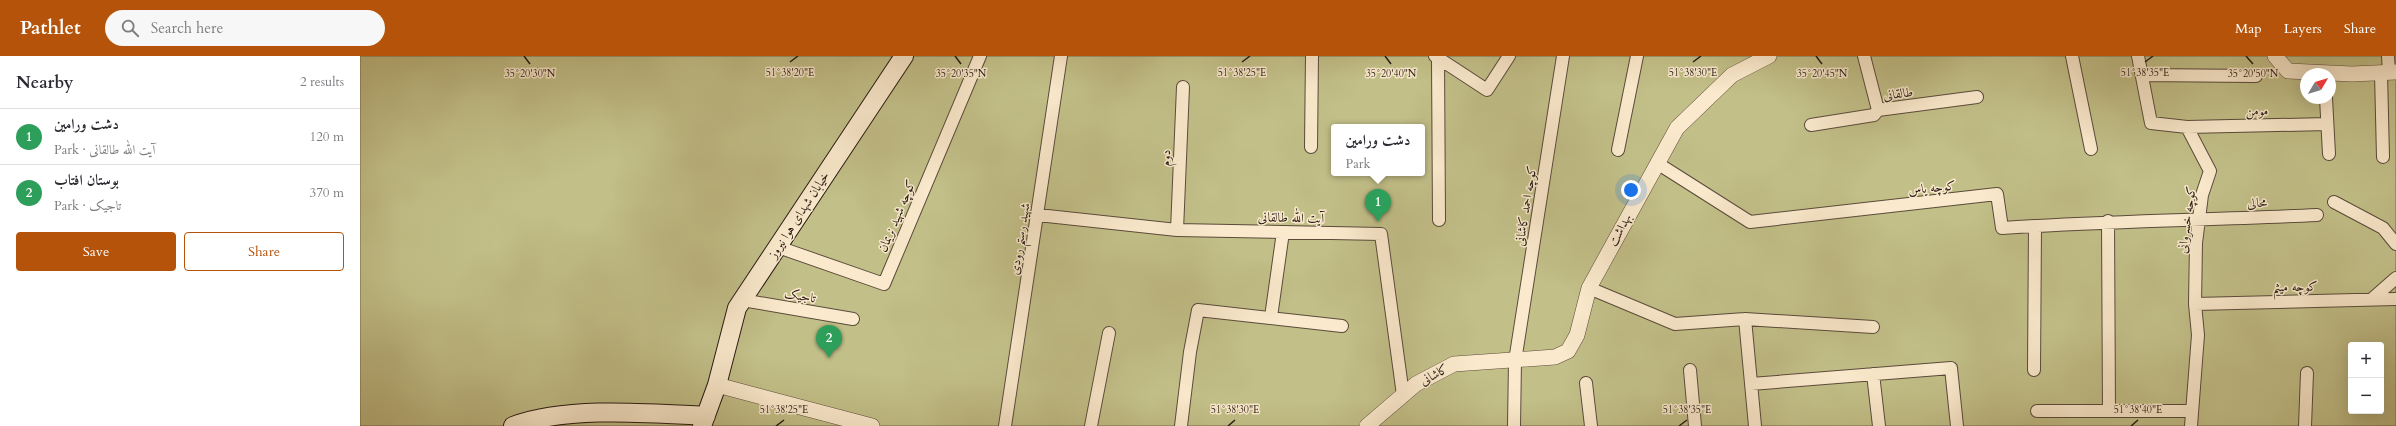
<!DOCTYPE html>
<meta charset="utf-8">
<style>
body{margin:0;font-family:Cardo,Amiri,serif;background:#f7f7f7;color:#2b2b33}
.controls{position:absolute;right:12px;bottom:12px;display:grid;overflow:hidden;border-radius:4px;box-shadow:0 4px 16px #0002}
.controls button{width:36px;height:36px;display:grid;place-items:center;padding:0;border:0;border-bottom:1px solid #e1e1e2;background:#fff;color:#2b2b33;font:20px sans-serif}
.compass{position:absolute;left:1940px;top:12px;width:36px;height:36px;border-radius:50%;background:#fff;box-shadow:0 4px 16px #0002;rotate:52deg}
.you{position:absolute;left:1271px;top:134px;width:14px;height:14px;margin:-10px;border:3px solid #fff;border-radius:50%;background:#1a73e8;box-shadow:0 0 0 6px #1a73e833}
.badge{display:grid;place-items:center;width:26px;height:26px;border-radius:50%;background:#b45309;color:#fff;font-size:13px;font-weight:700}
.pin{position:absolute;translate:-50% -33px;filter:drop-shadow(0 1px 2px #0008)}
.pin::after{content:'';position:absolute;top:21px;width:14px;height:12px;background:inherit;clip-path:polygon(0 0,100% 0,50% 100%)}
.popup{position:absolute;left:971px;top:68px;width:94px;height:52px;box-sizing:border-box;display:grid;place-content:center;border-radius:4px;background:#fff;filter:drop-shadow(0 1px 3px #0005);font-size:13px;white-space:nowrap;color:#7c7c81}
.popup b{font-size:15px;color:#2b2b33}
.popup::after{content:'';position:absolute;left:50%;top:100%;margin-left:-8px;border:8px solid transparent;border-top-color:#fff}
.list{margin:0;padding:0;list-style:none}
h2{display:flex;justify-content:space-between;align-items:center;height:52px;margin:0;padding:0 16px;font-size:17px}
h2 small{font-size:13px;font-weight:400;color:#7c7c81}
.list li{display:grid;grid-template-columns:26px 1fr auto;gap:12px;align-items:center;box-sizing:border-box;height:56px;padding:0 16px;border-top:1px solid #e1e1e2}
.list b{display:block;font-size:15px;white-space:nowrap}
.list p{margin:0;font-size:13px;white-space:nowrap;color:#7c7c81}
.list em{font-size:13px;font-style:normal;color:#7c7c81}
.actions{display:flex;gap:8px;padding:12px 16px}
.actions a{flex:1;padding:9px 0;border:1px solid #b45309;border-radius:4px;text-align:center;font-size:14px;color:#b45309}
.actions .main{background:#b45309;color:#fff}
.icon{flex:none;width:22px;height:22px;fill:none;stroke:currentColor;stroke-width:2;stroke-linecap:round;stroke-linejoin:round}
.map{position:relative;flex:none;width:2036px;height:370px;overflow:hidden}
header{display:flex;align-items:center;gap:24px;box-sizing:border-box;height:56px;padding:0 20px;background:#b45309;color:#fff}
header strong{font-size:19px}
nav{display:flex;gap:22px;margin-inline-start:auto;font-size:14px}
.search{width:280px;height:36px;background:#f7f7f7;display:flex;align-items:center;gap:10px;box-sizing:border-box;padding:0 14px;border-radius:22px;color:#7c7c81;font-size:15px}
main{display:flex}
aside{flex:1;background:#fff}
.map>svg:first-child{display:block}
</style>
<header>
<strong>Pathlet</strong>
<div class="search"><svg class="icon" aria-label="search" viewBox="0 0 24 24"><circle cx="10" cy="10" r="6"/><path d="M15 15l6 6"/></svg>Search here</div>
<nav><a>Map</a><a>Layers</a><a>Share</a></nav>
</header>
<main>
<aside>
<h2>Nearby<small>2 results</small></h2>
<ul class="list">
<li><span class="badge" style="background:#2e9e5b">1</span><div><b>دشت ورامین</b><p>Park · آیت الله طالقانی</p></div><em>120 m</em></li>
<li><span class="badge" style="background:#2e9e5b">2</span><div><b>بوستان افتاب</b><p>Park · تاجیک</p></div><em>370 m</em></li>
</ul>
<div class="actions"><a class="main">Save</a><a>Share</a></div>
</aside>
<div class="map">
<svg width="2036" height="370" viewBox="0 0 2036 370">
<rect width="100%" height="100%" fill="#f7ddb1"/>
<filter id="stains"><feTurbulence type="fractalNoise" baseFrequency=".005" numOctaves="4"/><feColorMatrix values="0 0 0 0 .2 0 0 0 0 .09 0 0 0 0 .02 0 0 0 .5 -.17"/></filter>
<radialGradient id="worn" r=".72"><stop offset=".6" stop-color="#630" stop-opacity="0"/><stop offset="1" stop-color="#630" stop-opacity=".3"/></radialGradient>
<path fill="#c2bf88" stroke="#746c4e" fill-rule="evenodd" d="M 0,0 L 2036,0 L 2036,370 L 0,370 ZM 1946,18 L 1970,18 L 1970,42 L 1946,42 ZM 974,71 L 1062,71 L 1062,117 L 974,117 ZM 1991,289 L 2021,289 L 2021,355 L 1991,355 Z"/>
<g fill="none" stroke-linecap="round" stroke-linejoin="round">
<g stroke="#5a4b3b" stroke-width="14">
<path id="minor" d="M 1075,0 L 1127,34 L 1149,0
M 1504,0 L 1518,54 L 1617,41
M 1712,0 L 1731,93
M 1778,0 L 1791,67 L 1827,71 L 1850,115 L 1842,139 L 1836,187 L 1835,248 L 1838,279 L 1831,370
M 2028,0 L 2029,17
M 1078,2 L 1079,164
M 2021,17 L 2023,101
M 1782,19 L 1896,20
M 1966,42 L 1969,98
M 1451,69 L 1514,59 L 1518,54
M 1827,71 L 1967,68
M 951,91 L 952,0
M 1258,94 L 1277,0
M 1297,107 L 1390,166 L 1637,138 L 1642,172 C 1747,165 1852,164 1957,159
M 1974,146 L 2023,172 L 2036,188
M 678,159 L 817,174 L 1021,178 L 1043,339
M 1748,165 L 1749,355
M 817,174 L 823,31
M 418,191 L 524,228 L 620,0
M 1229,232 L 1315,268 L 1385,263 L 1513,271
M 2012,243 L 2036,222
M 382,244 L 493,263
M 1835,248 L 2036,243
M 911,261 L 923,176
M 1385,263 L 1395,370
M 1330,314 L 1335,370
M 1674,314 L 1675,170
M 1513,318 L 1519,370
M 1226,327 L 1231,370
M 1391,328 L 1591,312 L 1597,370
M 1677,355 L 1831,355
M 645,370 L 701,0
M 731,370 L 749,277
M 821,370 L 830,296 L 838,254 L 982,270
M 1154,370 L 1155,305 L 1203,0
M 1945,370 L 1947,317"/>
</g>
<g stroke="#5a4b3b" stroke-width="16">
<path id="tertiary" d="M 1915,0 L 1928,15 L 1992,18 L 2036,16
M 357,329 L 512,370
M 1007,370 L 1056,328 L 1094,308 L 1195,301 L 1208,295 L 1217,279 L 1229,232 L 1317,72 L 1372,19 L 1409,0"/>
</g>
<g stroke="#261a14" stroke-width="20">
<path id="secondary" d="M 153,370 C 206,350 289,357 346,360
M 342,370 L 357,329 L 377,252 L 544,0"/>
</g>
<use href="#minor" stroke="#fae9cc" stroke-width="12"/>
<use href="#tertiary" stroke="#fae9cc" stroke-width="15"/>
<use href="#secondary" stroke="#fae9cc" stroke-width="18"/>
</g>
<path fill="none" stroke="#261a14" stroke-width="1.5" d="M 164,0 L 170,8M 595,0 L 601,8M 1025,0 L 1031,8M 1456,0 L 1462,8M 1886,0 L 1893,8M 430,6 L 438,0M 882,6 L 890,0M 1333,6 L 1341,0M 1785,6 L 1793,0M 416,370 L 424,364M 868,370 L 875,364M 1319,370 L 1327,364M 1771,370 L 1778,364"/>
<g text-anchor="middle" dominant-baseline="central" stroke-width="3" stroke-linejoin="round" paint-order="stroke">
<g font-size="13" fill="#261a14" stroke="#fae9cc">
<text transform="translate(1538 38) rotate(-8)">طالقانی</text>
<text transform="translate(1897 55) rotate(-1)">مومن</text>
<text transform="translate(806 102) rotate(-88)">دوم</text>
<text transform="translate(1572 132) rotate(-6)">کوچه یاس</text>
<text transform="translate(1897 147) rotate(-3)">محالی</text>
<text transform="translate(1166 150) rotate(-81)">کوچه احمد کاشانی</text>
<text transform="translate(439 159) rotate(-57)">خیابان شهدای هوا نیروز</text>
<text transform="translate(537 160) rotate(-67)">کوچه شهید نریمان</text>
<text transform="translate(931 162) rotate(1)">آیت الله طالقانی</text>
<text transform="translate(1827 164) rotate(-82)">کوچه خسروانی</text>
<text transform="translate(1260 174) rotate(-62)">بهداشت</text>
<text transform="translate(660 183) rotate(-81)">شهید رستم رودی</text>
<text transform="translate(1935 231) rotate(-1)">کوچه میثم</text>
<text transform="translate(440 240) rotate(10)">تاجیک</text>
<text transform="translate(1074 319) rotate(-28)">کاشانی</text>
</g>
</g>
<g font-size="10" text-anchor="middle" fill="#261a14" stroke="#fae9cc" stroke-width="3" stroke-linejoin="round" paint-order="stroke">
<text x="430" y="20">51°38'20"E</text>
<text x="882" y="20">51°38'25"E</text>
<text x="1333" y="20">51°38'30"E</text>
<text x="1785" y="20">51°38'35"E</text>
<text x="170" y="21">35°20'30"N</text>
<text x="601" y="21">35°20'35"N</text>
<text x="1893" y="21">35°20'50"N</text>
<text x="1031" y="21">35°20'40"N</text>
<text x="1462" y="21">35°20'45"N</text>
<text x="424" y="357">51°38'25"E</text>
<text x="875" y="357">51°38'30"E</text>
<text x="1327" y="357">51°38'35"E</text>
<text x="1778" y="357">51°38'40"E</text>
</g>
<rect width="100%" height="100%" filter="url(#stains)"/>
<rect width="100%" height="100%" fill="url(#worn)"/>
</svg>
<div class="controls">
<button>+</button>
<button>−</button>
</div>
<svg class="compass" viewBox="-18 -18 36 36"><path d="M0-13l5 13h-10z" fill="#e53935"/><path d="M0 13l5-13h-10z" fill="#7c7c81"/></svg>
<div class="you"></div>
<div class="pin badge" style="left:1018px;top:166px;background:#2e9e5b">1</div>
<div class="popup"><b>دشت ورامین</b>Park</div>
<div class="pin badge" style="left:469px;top:302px;background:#2e9e5b">2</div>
</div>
</main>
